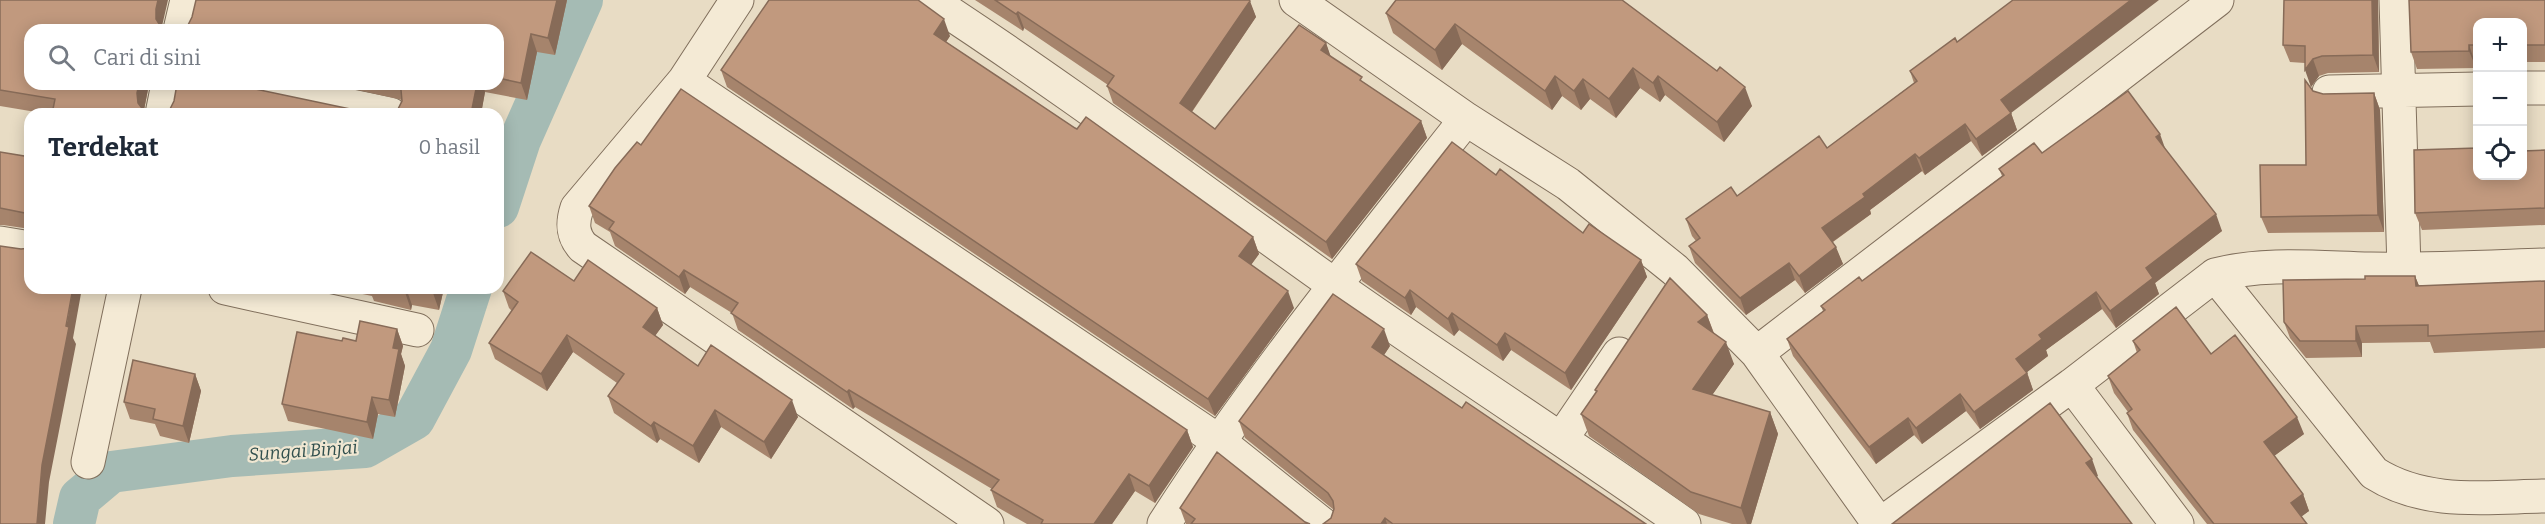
<!DOCTYPE html>
<html lang="id">
<meta charset="utf-8">
<style>
body{margin:0;font-family:Bitter,serif;background:#f2f2f3;color:#1f2937}
.controls{position:absolute;right:18px;top:18px;display:grid;overflow:hidden;border-radius:12px;box-shadow:0 3px 15px #0003}
.controls button{width:54px;height:54px;display:grid;place-items:center;padding:0;border:0;border-bottom:2px solid #e0e1e3;background:#fff;color:#1f2937;font:30px sans-serif}
.list{margin:0;padding:0;list-style:none}
h2{display:flex;justify-content:space-between;align-items:center;height:78px;margin:0;padding:0 24px;font-size:26px}
h2 small{font-size:20px;font-weight:400;color:#747a83}
.icon{flex:none;width:33px;height:33px;fill:none;stroke:currentColor;stroke-width:2;stroke-linecap:round;stroke-linejoin:round}
.map{position:relative;flex:none;width:2545px;height:524px;overflow:hidden}
.search{position:absolute;background:#fff;box-shadow:0 3px 15px #0003;left:24px;top:24px;width:480px;height:66px;display:flex;align-items:center;gap:15px;box-sizing:border-box;padding:0 21px;border-radius:18px;color:#747a83;font-size:22px}
.panel{position:absolute;background:#fff;box-shadow:0 3px 15px #0003;left:24px;top:108px;width:480px;height:186px;border-radius:18px}
.map>svg:first-child{display:block}
</style>
<div class="map">
<svg width="2545" height="524" viewBox="0 0 2545 524">
<rect width="100%" height="100%" fill="#e8dcc4"/>
<g fill="none" stroke-linecap="round" stroke-linejoin="round">
<path stroke="#a5bbb4" stroke-width="42" d="M 498,207 L 520,140 L 582,0
M 74,524 L 80,498 L 111,472 L 232,456 L 365,447 L 414,419 L 451,350 L 471,288"/>
<g stroke="#806f5c" stroke-width="35">
<path id="minor" d="M 737,0 L 684,81 L 577,208 C 572,223 572,235 583,247 L 987,524
M 930,0 C 1068,90 1199,189 1333,284 C 1449,366 1568,442 1684,524
M 1296,0 L 1466,119 L 1568,184 L 1675,270 L 1757,353 L 1879,524
M 2396,0 L 2404,269
M 180,30 L 187,0
M 684,81 L 1217,440 L 1322,524
M 244,84 L 390,114
M 2522,88 L 2545,88
M 2329,92 L 2478,89
M 162,114 L 168,84
M 0,243 L 30,248
M 2215,275 L 2374,473 C 2426,506 2486,497 2545,496
M 225,288 L 417,330
M 1757,353 L 2217,0
M 2072,385 L 2177,524
M 1562,438 L 1619,354
M 88,462 L 125,288
M 1164,524 C 1255,382 1362,251 1466,119
M 1881,524 L 2072,385 L 2215,275 C 2264,262 2320,268 2370,269 C 2429,270 2487,267 2545,265"/>
</g>
<use href="#minor" stroke="#f4ead5" stroke-width="33"/>
</g>
<path fill="#a6846c" d="M 0,0 L 162,26 L 162,27 L 30,84 L 149,84 L 144,110 L 149,114 L 48,114 L 0,106 Z
M 567,0 L 555,55 L 537,52 L 527,100 L 485,92 L 481,114 L 391,114 L 398,109 L 402,100 L 331,84 L 498,84 L 498,30 Z
M 975,0 L 1249,0 L 1256,17 L 1192,112 L 1215,129 L 1326,43 L 1330,56 L 1363,82 L 1421,121 L 1427,138 L 1332,259 L 1113,103 L 1107,86 L 1108,85 L 1024,28 L 1023,31 Z
M 1622,0 L 1752,106 L 1724,142 L 1665,95 L 1660,102 L 1640,88 L 1616,118 L 1590,99 L 1581,110 L 1562,96 L 1552,110 L 1462,44 L 1442,70 L 1393,33 L 1386,13 Z
M 2284,0 L 2378,0 L 2379,72 L 2328,73 L 2319,76 L 2311,87 L 2305,63 L 2290,62 L 2283,45 Z
M 2409,0 L 2545,0 L 2545,62 L 2523,62 L 2523,22 L 2478,22 L 2478,62 L 2475,62 L 2476,68 L 2417,69 L 2411,52 Z
M 950,36 L 946,42 L 1075,128 L 1253,237 L 1259,254 L 1251,265 L 1294,308 L 1215,416 L 727,87 L 721,70 Z
M 1910,71 L 2011,113 L 2017,130 L 1982,156 L 1971,141 L 1925,175 L 1922,171 L 1870,210 L 1871,214 L 1833,242 L 1843,264 L 1805,293 L 1795,280 L 1746,315 L 1695,263 L 1689,246 L 1696,241 L 1692,236 L 1686,219 L 1737,196 L 1827,148 L 1914,83 Z
M 2313,91 L 2323,94 L 2374,93 L 2380,110 L 2384,232 L 2268,233 L 2261,217 L 2306,165 Z
M 641,145 L 1187,430 L 1193,447 L 1155,503 L 1135,491 L 1112,524 L 1027,524 L 997,507 L 991,490 L 992,489 L 855,407 L 853,409 L 738,330 L 732,313 L 690,287 L 685,294 L 615,246 L 610,232 L 595,223 L 589,206 Z
M 2166,150 L 2222,231 L 2155,283 L 2159,294 L 2116,328 L 2102,309 L 2046,350 L 2048,356 L 2027,372 L 2033,390 L 1980,429 L 1966,411 L 1922,444 L 1914,435 L 1876,464 L 1793,356 L 1787,339 L 1823,311 L 1821,306 L 1862,281 L 2002,176 L 1999,169 L 2042,153 Z
M 2545,150 L 2545,225 L 2422,230 L 2415,213 L 2478,176 Z
M 0,152 L 30,157 L 30,229 L 3,225 L 0,225 Z
M 1496,175 L 1583,233 L 1641,260 L 1647,277 L 1571,390 L 1511,350 L 1503,361 L 1459,330 L 1454,336 L 1416,307 L 1411,315 L 1362,281 L 1356,264 Z
M 2415,276 L 2419,286 L 2545,281 L 2545,348 L 2434,353 L 2430,342 L 2362,343 L 2362,357 L 2306,358 L 2290,338 L 2284,322 L 2365,279 Z
M 574,281 L 657,308 L 663,325 L 655,336 L 698,366 L 798,417 L 771,459 L 721,427 L 699,463 L 660,439 L 657,443 L 614,413 L 608,396 L 617,383 L 573,352 L 547,391 L 495,359 L 489,343 L 512,311 L 509,308 L 503,291 Z
M 334,288 L 444,288 L 439,310 L 412,305 L 411,310 L 374,301 L 372,296 Z
M 1707,315 L 1714,333 L 1734,364 L 1712,395 L 1770,412 L 1778,434 L 1751,524 L 1732,524 L 1699,514 L 1589,436 L 1581,414 L 1596,393 L 1595,390 Z
M 397,329 L 403,346 L 401,354 L 405,366 L 395,417 L 378,414 L 373,439 L 288,421 L 282,404 L 342,341 L 356,341 Z
M 2133,341 L 2211,354 L 2304,434 L 2274,456 L 2303,494 L 2309,511 L 2301,516 L 2307,524 L 2207,524 L 2133,430 L 2127,413 L 2128,412 L 2114,393 L 2108,376 L 2137,353 Z
M 1390,346 L 1384,355 L 1462,408 L 1646,524 L 1323,524 L 1331,518 L 1334,510 L 1245,438 L 1239,421 Z
M 195,374 L 201,391 L 189,443 L 160,436 L 155,424 L 130,419 L 124,402 Z
M 1180,508 L 1305,522 L 1310,524 L 1186,524 Z"/>
<path fill="#876b58" d="M 158,0 L 168,0 L 162,26 L 162,30 L 156,19 L 156,9 Z
M 557,0 L 567,0 L 555,55 L 548,38 Z
M 2131,0 L 2159,0 L 2011,113 L 2017,130 L 1982,156 L 1976,139 L 2001,100 Z
M 2372,0 L 2378,0 L 2379,72 L 2373,55 Z
M 1250,1 L 1256,17 L 1186,120 L 1180,103 Z
M 1018,12 L 1024,28 L 1023,31 L 1016,14 Z
M 944,19 L 950,36 L 940,51 L 934,34 Z
M 1455,24 L 1462,44 L 1442,70 L 1435,50 Z
M 531,34 L 537,52 L 527,100 L 521,83 Z
M 1326,43 L 1332,60 L 1321,50 Z
M 2469,45 L 2475,62 L 2476,68 L 2469,51 Z
M 2313,59 L 2319,76 L 2311,87 L 2305,70 Z
M 1633,68 L 1640,88 L 1616,118 L 1609,99 Z
M 1555,76 L 1562,96 L 1552,110 L 1545,91 Z
M 1658,76 L 1665,95 L 1660,102 L 1653,83 Z
M 1583,79 L 1590,99 L 1581,110 L 1574,91 Z
M 139,84 L 149,84 L 144,110 L 138,103 L 137,93 Z
M 477,84 L 483,84 L 485,92 L 481,114 L 471,114 Z
M 1745,87 L 1752,106 L 1724,142 L 1717,122 Z
M 2374,93 L 2380,110 L 2384,232 L 2378,215 Z
M 1421,121 L 1427,138 L 1332,259 L 1326,242 Z
M 1965,124 L 1971,141 L 1925,175 L 1919,158 Z
M 2160,134 L 2166,151 L 2156,137 Z
M 1915,154 L 1922,171 L 1870,210 L 1871,214 L 1828,245 L 1822,228 L 1863,194 Z
M 2216,214 L 2222,231 L 2155,283 L 2159,294 L 2116,328 L 2110,311 L 2146,268 Z
M 1253,237 L 1259,254 L 1245,273 L 1239,256 Z
M 1836,247 L 1843,264 L 1805,293 L 1799,276 Z
M 1641,260 L 1647,277 L 1571,390 L 1565,373 Z
M 1789,263 L 1795,280 L 1746,315 L 1740,298 Z
M 684,270 L 690,287 L 685,294 L 679,277 Z
M 2415,276 L 2422,293 L 2416,286 Z
M 73,288 L 82,288 L 73,338 L 76,344 L 49,482 L 45,524 L 37,524 L 42,465 Z
M 406,288 L 412,305 L 411,310 L 405,292 Z
M 434,288 L 444,288 L 439,310 L 433,293 Z
M 1410,290 L 1416,307 L 1411,315 L 1405,298 Z
M 1288,291 L 1294,308 L 1215,416 L 1208,399 Z
M 2096,292 L 2102,309 L 2046,350 L 2048,356 L 2022,376 L 2016,359 L 2039,335 Z
M 657,308 L 663,325 L 649,344 L 643,327 Z
M 1452,313 L 1459,330 L 1454,336 L 1448,319 Z
M 1707,315 L 1715,337 L 1698,322 Z
M 2356,326 L 2362,343 L 2362,357 L 2356,341 Z
M 397,329 L 403,346 L 401,354 L 405,366 L 395,417 L 389,400 L 393,348 Z
M 1384,329 L 1390,346 L 1378,364 L 1372,347 Z
M 1505,333 L 1511,350 L 1503,361 L 1497,345 Z
M 567,335 L 573,352 L 547,391 L 541,374 Z
M 1726,342 L 1734,364 L 1701,411 L 1693,389 Z
M 2027,373 L 2033,390 L 1980,429 L 1974,412 Z
M 195,374 L 201,391 L 189,443 L 183,426 Z
M 849,390 L 855,407 L 853,409 L 847,392 Z
M 1960,394 L 1966,411 L 1922,444 L 1916,428 Z
M 372,397 L 378,414 L 373,439 L 367,422 Z
M 792,400 L 798,417 L 771,459 L 764,442 Z
M 715,410 L 721,427 L 699,463 L 693,446 Z
M 1770,412 L 1778,434 L 1751,524 L 1747,524 L 1741,508 Z
M 2297,417 L 2304,434 L 2270,459 L 2264,442 Z
M 1908,418 L 1914,435 L 1876,464 L 1869,447 Z
M 654,422 L 660,439 L 657,443 L 651,426 Z
M 1187,430 L 1193,447 L 1155,503 L 1149,486 Z
M 2092,459 L 2098,476 L 2092,480 L 2086,463 Z
M 1129,474 L 1135,491 L 1112,524 L 1094,524 Z
M 2303,494 L 2309,511 L 2297,520 L 2291,503 Z
M 1385,518 L 1387,524 L 1381,524 Z"/>
<path fill="#c1997e" stroke="#876b58" stroke-width="1.5" d="M 0,0 L 158,0 L 156,9 L 156,19 L 161,27 L 167,30 L 30,30 L 30,84 L 139,84 L 137,93 L 138,103 L 144,111 L 149,114 L 52,114 L 55,99 L 0,90 Z
M 196,0 L 557,0 L 548,38 L 531,34 L 521,83 L 498,78 L 498,30 L 181,30 L 188,25 L 192,17 Z
M 769,0 L 918,0 L 944,19 L 934,34 L 1075,128 L 1077,129 L 1086,117 L 1253,237 L 1239,256 L 1288,291 L 1208,399 L 721,70 Z
M 995,0 L 1249,0 L 1250,1 L 1180,103 L 1215,129 L 1299,25 L 1326,43 L 1321,50 L 1362,77 L 1360,80 L 1421,121 L 1326,242 L 1107,86 L 1114,76 L 1018,12 L 1016,14 Z
M 1396,0 L 1622,0 L 1717,71 L 1720,67 L 1745,87 L 1717,122 L 1658,76 L 1653,83 L 1633,68 L 1609,99 L 1583,79 L 1574,91 L 1555,76 L 1545,91 L 1455,24 L 1435,50 L 1386,13 Z
M 2013,0 L 2131,0 L 2001,100 L 2011,113 L 1976,139 L 1965,124 L 1919,158 L 1915,154 L 1863,194 L 1865,197 L 1822,228 L 1836,247 L 1799,276 L 1789,263 L 1740,298 L 1689,246 L 1700,238 L 1686,219 L 1731,187 L 1737,196 L 1819,136 L 1827,148 L 1917,81 L 1910,71 L 1955,38 L 1957,42 Z
M 2284,0 L 2372,0 L 2373,55 L 2322,56 L 2313,59 L 2305,70 L 2305,46 L 2283,45 Z
M 2409,0 L 2545,0 L 2545,45 L 2523,45 L 2523,22 L 2478,22 L 2478,45 L 2469,45 L 2469,51 L 2411,52 Z
M 2305,80 L 2313,91 L 2323,94 L 2374,93 L 2378,215 L 2261,217 L 2260,165 L 2306,165 Z
M 177,84 L 232,84 L 374,114 L 163,114 L 170,109 L 174,101 Z
M 397,84 L 477,84 L 471,114 L 391,114 L 398,109 L 402,101 L 401,90 Z
M 681,89 L 1187,430 L 1149,486 L 1129,474 L 1094,524 L 1041,524 L 1043,520 L 991,490 L 999,480 L 849,390 L 847,392 L 731,313 L 738,303 L 684,270 L 679,277 L 609,229 L 614,222 L 589,206 L 615,168 L 637,142 L 641,145 Z
M 2128,91 L 2160,134 L 2156,137 L 2216,214 L 2146,268 L 2153,278 L 2110,311 L 2096,292 L 2039,335 L 2042,339 L 2016,359 L 2027,373 L 1974,412 L 1960,394 L 1916,428 L 1908,418 L 1869,447 L 1787,339 L 1825,310 L 1821,306 L 1859,277 L 1862,281 L 2004,175 L 1999,169 L 2034,143 L 2042,153 Z
M 1452,142 L 1496,175 L 1500,169 L 1583,233 L 1589,224 L 1641,260 L 1565,373 L 1505,333 L 1497,345 L 1452,313 L 1448,319 L 1410,290 L 1405,298 L 1356,264 Z
M 2477,148 L 2478,176 L 2523,176 L 2523,151 L 2545,150 L 2545,208 L 2415,213 L 2414,150 Z
M 0,152 L 30,157 L 30,214 L 0,208 Z
M 0,246 L 21,249 L 30,248 L 30,288 L 73,288 L 66,326 L 69,327 L 42,465 L 37,524 L 0,524 Z
M 531,252 L 574,281 L 588,260 L 657,308 L 643,327 L 698,366 L 711,345 L 792,400 L 764,442 L 715,410 L 693,446 L 654,422 L 651,426 L 608,396 L 624,374 L 567,335 L 541,374 L 489,343 L 518,302 L 503,291 Z
M 2365,276 L 2415,276 L 2416,286 L 2545,281 L 2545,331 L 2428,336 L 2428,325 L 2356,326 L 2356,341 L 2300,341 L 2284,322 L 2283,280 L 2365,279 Z
M 1670,278 L 1707,315 L 1698,322 L 1726,342 L 1693,389 L 1770,412 L 1741,508 L 1691,492 L 1581,414 L 1597,391 L 1595,390 Z
M 385,288 L 406,288 L 405,292 Z
M 406,288 L 434,288 L 433,293 Z
M 1333,294 L 1384,329 L 1372,347 L 1462,408 L 1466,402 L 1646,524 L 1393,524 L 1385,518 L 1381,524 L 1323,524 L 1331,518 L 1334,509 L 1333,501 L 1328,493 L 1239,421 Z
M 2176,307 L 2211,354 L 2235,335 L 2297,417 L 2264,442 L 2303,494 L 2291,503 L 2307,524 L 2214,524 L 2127,413 L 2132,409 L 2108,376 L 2140,350 L 2133,341 Z
M 360,321 L 397,329 L 393,348 L 399,349 L 389,400 L 372,397 L 367,422 L 282,404 L 297,332 L 342,341 L 343,338 L 356,341 Z
M 133,360 L 195,374 L 183,426 L 153,419 L 155,409 L 124,402 Z
M 2050,403 L 2092,459 L 2086,463 L 2132,524 L 1892,524 Z
M 1217,452 L 1305,522 L 1310,524 L 1191,524 L 1195,519 L 1180,508 Z"/>
<g text-anchor="middle" dominant-baseline="central" stroke-width="4.5" stroke-linejoin="round" paint-order="stroke">
<g font-size="18" font-style="italic" fill="#304f4d" stroke="#f0e7d2">
<text transform="translate(303 451) rotate(-4)">Sungai Binjai</text>
</g>
</g>
</svg>
<div class="controls">
<button>+</button>
<button>−</button>
<button><svg class="icon" aria-label="locate" viewBox="0 0 24 24"><circle cx="12" cy="12" r="6"/><path d="M12 2v4M12 18v4M2 12h4M18 12h4"/></svg></button>
</div>
<div class="search"><svg class="icon" aria-label="search" viewBox="0 0 24 24"><circle cx="10" cy="10" r="6"/><path d="M15 15l6 6"/></svg>Cari di sini</div>
<section class="panel">
<h2>Terdekat<small>0 hasil</small></h2>
<ul class="list">
</ul>
</section>
</div>
